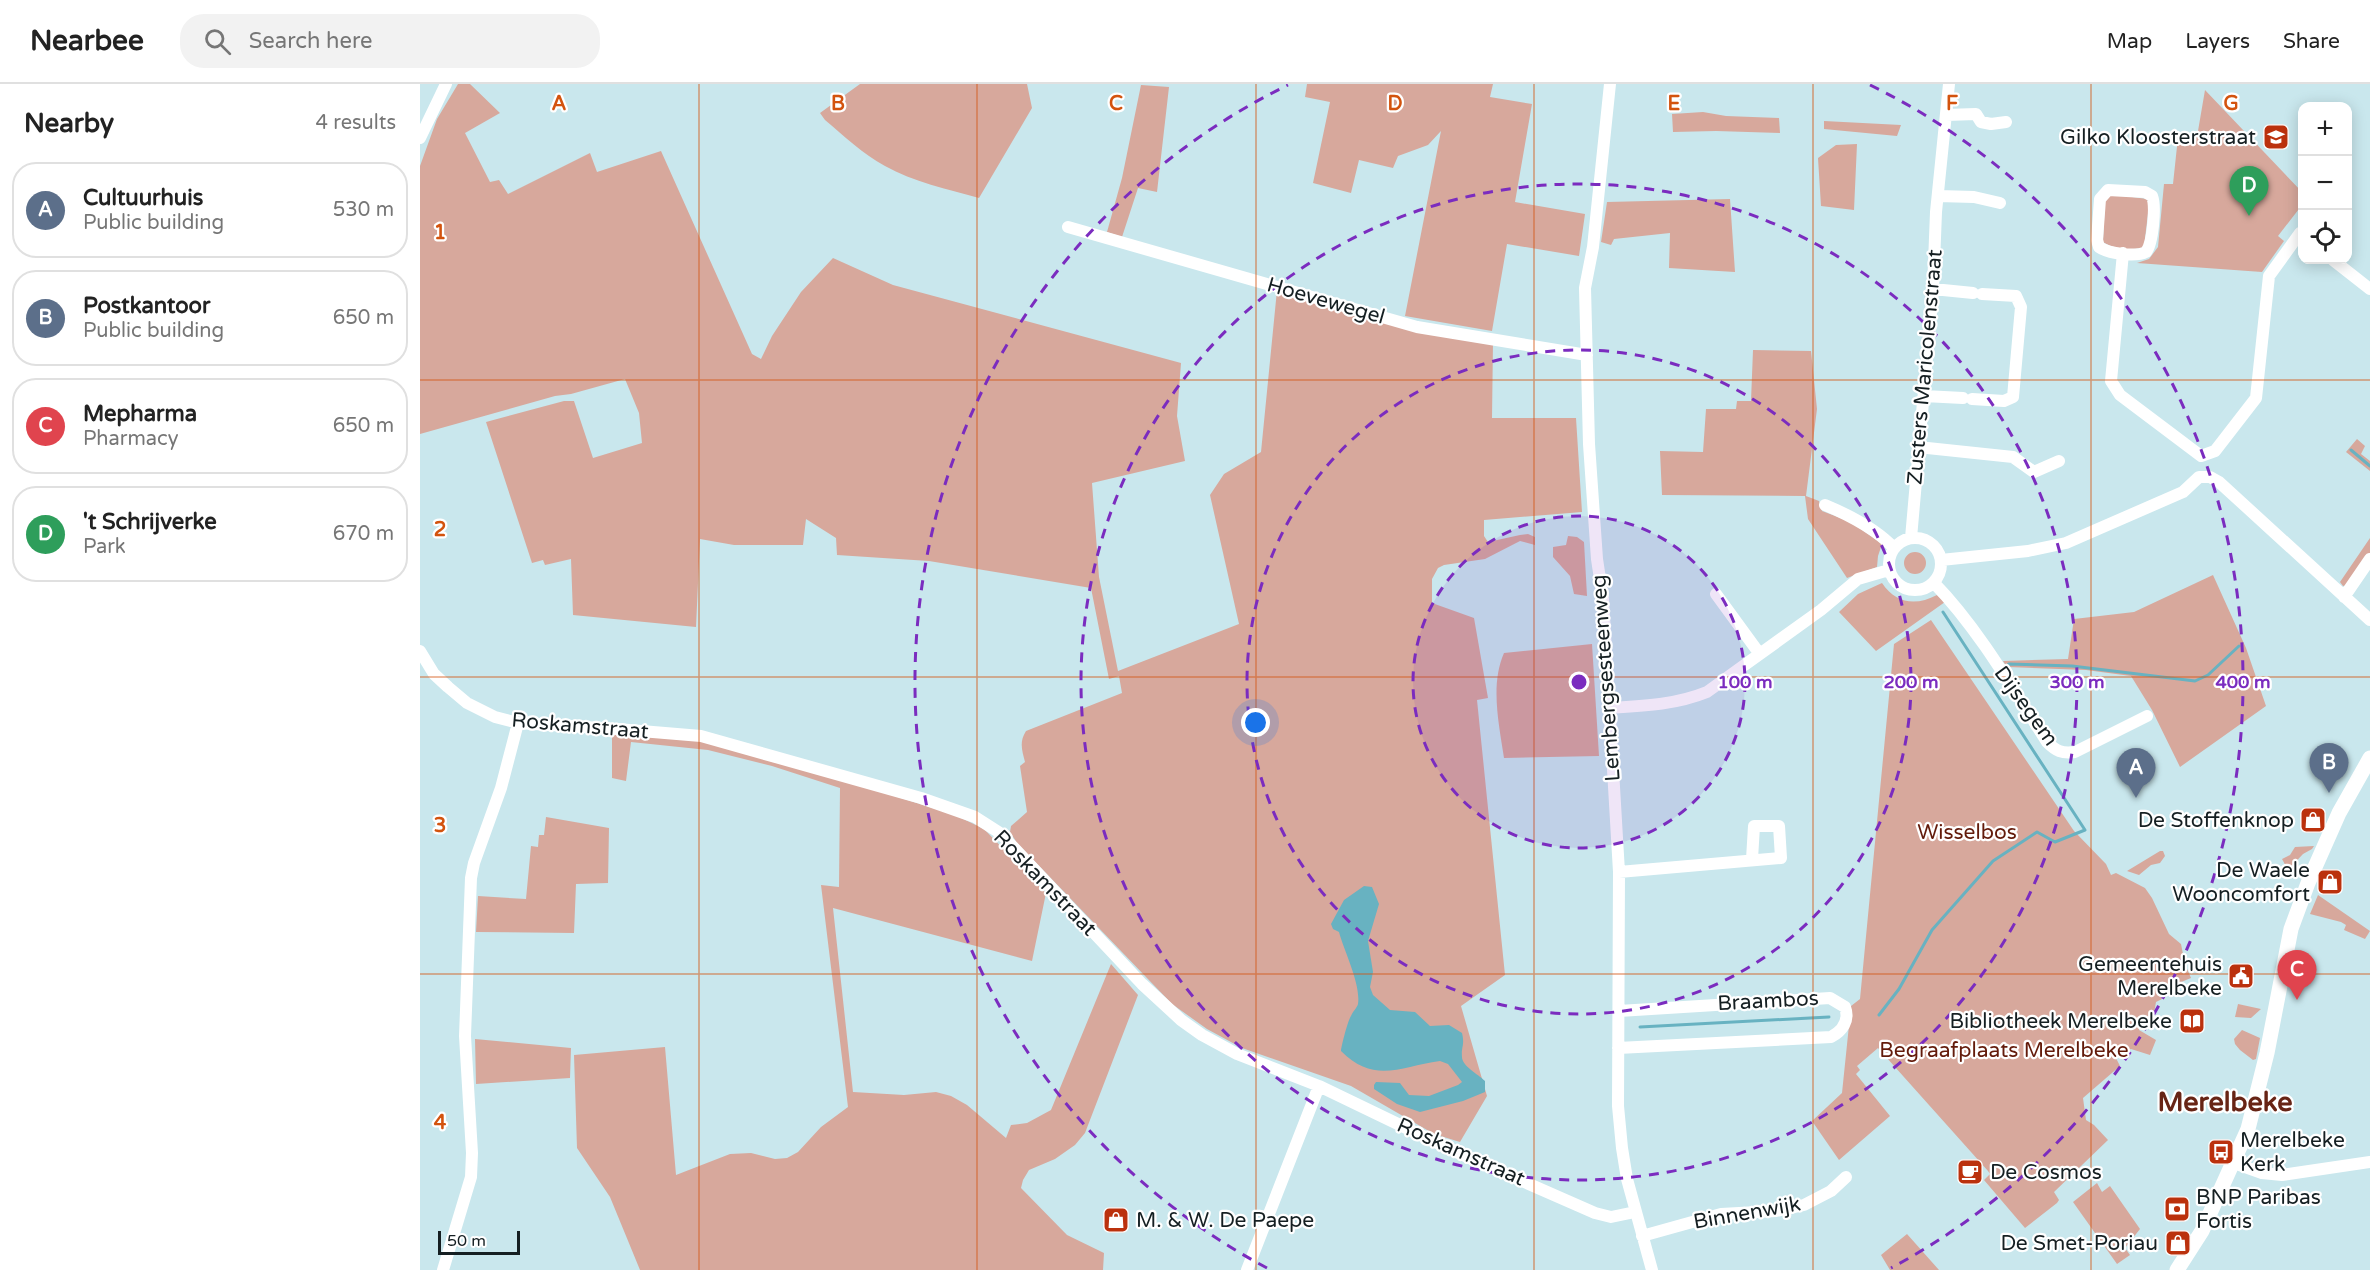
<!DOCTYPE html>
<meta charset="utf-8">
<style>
body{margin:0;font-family:"Varela Round",sans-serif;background:#f2f2f2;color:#222}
.controls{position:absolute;right:18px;top:18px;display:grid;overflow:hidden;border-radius:12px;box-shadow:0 3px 15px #0003}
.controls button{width:54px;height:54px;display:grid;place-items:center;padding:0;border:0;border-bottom:2px solid #e0e0e0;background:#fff;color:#222;font:30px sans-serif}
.scale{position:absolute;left:18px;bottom:15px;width:82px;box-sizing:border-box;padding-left:6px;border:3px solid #151f22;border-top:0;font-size:16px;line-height:21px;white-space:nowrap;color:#151f22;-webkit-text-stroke:4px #fff;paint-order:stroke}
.you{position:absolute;left:836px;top:639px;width:21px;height:21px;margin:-15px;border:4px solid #fff;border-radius:50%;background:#1a73e8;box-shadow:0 0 0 9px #1a73e833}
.badge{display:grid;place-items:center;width:39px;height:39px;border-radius:50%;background:#bb310d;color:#fff;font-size:20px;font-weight:700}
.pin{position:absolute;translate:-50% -50px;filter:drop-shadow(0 2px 3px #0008)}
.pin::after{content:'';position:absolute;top:32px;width:21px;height:18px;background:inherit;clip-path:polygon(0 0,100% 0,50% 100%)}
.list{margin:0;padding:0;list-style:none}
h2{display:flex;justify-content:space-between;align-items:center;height:78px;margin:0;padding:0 24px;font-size:26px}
h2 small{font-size:20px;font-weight:400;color:#767676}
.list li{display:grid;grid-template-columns:39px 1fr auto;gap:18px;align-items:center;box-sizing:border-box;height:96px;margin:0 12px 12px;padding:0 12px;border:2px solid #e0e0e0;border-radius:24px}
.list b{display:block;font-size:22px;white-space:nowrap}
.list p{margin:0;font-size:20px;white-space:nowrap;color:#767676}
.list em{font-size:20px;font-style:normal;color:#767676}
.icon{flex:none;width:33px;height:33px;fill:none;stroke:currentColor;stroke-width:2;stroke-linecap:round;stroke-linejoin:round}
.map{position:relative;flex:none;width:1950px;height:1186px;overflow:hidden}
header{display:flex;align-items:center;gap:36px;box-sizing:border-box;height:84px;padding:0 30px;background:#fff;border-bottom:2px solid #e0e0e0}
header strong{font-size:28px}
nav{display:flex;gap:33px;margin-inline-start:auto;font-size:21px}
.search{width:420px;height:54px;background:#f2f2f2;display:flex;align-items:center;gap:15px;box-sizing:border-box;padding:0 21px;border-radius:24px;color:#767676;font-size:22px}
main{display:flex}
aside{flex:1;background:#fff}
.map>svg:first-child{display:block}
</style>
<header>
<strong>Nearbee</strong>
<div class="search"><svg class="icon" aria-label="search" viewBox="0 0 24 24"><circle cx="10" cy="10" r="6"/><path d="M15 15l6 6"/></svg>Search here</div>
<nav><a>Map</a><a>Layers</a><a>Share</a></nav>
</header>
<main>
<aside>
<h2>Nearby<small>4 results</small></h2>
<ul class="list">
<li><span class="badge" style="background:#5c6f8a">A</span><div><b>Cultuurhuis</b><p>Public building</p></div><em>530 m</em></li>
<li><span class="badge" style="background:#5c6f8a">B</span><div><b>Postkantoor</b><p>Public building</p></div><em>650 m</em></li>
<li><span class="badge" style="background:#e0444e">C</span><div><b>Mepharma</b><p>Pharmacy</p></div><em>650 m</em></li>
<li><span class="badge" style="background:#2e9e5b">D</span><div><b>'t Schrijverke</b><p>Park</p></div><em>670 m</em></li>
</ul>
</aside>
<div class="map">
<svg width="1950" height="1186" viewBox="0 0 1950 1186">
<rect width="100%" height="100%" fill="#c9e7ed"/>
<path fill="#d7a89c" d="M 38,0 L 50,0 L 80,29 L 45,49 L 70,98 L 79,96 L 88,110 L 170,69 L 177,88 L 241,67 L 332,270 L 341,275 L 352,252 L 381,208 L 413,174 L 473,201 L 761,279 L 757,332 L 765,377 L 672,399 L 679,493 L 698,587 L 819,540 L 790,411 L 804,390 L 841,368 L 857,206 L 1073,258 L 1072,334 L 1156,334 L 1162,428 L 1064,436 L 1064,452 L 1068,458 L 1100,451 L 1108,450 L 1115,453 L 1115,461 L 1100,457 L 1065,475 L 1024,481 L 1018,484 L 1012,495 L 1012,519 L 1054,534 L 1068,614 L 1057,616 L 1085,891 L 1041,922 L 1067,1012 L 1040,1058 L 1014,1050 L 931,1002 L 822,964 L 787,945 L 752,920 L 597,759 L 590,748 L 591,742 L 607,728 L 600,682 L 605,678 C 602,666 599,658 606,647 L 702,609 L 699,592 L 689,595 L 671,504 L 509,477 L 417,471 L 416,454 L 386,435 L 383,461 L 314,461 L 280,455 L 276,543 L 153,531 L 151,475 L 125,481 L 123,476 L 112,479 L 66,338 L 144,317 L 154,317 L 173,374 L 222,359 L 219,329 L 205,295 L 151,310 L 135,312 L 0,350 L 0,82 L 17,35 Z
M 440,0 L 607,0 L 612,24 L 559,114 C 528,105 493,98 465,82 C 443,70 424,52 405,36 L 400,29 Z
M 887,0 L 1073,0 L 1070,13 L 1112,20 L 1095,118 L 1165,130 L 1159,172 L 1087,160 L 1072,247 L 985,232 L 1021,47 L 1008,61 L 978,72 L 973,84 L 939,76 L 931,109 L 893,99 L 910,18 L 885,13 Z
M 721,1 L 749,3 L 737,108 L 718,104 L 702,153 L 687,148 L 702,94 Z
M 1785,6 L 1882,108 L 1882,121 L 1858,152 L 1864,157 L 1842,188 L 1717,179 L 1729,175 L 1738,163 L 1744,100 L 1753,100 L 1758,53 L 1768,54 L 1778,47 Z
M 1283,28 L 1306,32 L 1359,34 L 1360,49 L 1296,47 L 1253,48 L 1252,30 Z
M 1404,37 L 1481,41 L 1477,52 L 1404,45 Z
M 1437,60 L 1434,126 L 1401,122 L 1398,74 L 1416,61 Z
M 1690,110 L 1727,115 L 1729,121 L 1724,163 C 1712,167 1693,165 1683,158 L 1685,117 Z
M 1310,115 L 1315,188 L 1249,184 L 1250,149 L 1194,155 L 1191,161 L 1181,158 L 1187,118 Z
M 1333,266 L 1391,267 L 1397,325 L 1386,412 L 1399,417 L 1402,427 L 1431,438 L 1462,460 L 1458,472 L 1457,483 L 1427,494 L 1388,435 L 1385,412 L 1242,411 L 1240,367 L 1283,368 L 1286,325 L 1316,325 L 1317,317 L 1331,317 Z
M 1937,355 L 1945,362 L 1941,370 L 1950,377 L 1950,387 L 1926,368 Z
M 1148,452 L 1157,453 L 1164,458 L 1167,512 L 1154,510 L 1150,492 L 1133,473 L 1133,463 L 1146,461 Z
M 1950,454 L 1950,470 L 1929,501 L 1923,502 L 1920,498 Z
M1484 479a11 11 0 1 1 22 0a11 11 0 1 1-22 0Z
M 1793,491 L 1826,564 L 1846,622 L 1760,683 L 1732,626 L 1711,592 L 1666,586 L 1587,583 L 1583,577 L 1648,575 L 1654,535 L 1714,528 Z
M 1462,499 C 1476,520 1496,522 1517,511 L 1525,518 L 1456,567 L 1419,528 L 1438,510 Z
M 1511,536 L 1654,747 L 1686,780 L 1691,791 L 1696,789 L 1725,804 L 1732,814 L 1749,850 L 1761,860 L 1765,880 L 1771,894 L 1739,907 L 1742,915 L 1736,918 L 1734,929 C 1727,933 1719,936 1719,946 L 1736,956 L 1730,971 L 1711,965 L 1694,970 L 1700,982 L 1663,1014 L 1666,1036 L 1674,1041 L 1688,1056 L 1634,1108 L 1639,1116 L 1637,1119 L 1605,1144 L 1564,1096 L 1570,1090 L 1568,1087 L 1458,964 L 1437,982 L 1440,986 L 1436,990 L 1470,1032 L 1419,1076 L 1392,1037 L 1422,1009 L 1431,922 L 1440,915 L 1474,560 Z
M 1172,560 L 1179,672 L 1084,674 C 1079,640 1070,601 1084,569 Z
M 192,650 L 290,658 L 414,693 L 535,731 L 564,745 L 626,809 L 612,877 L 413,824 L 433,1008 L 484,1011 L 516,1008 L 531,1012 L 547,1021 L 586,1054 L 591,1041 L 607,1039 L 631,1026 L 691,880 L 718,911 L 665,1049 L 655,1061 L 635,1075 L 609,1086 L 603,1096 L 601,1104 L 647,1151 L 684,1169 L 683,1186 L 220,1186 L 190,1113 L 157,1064 L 154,971 L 245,963 L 256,1091 L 310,1070 L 331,1069 L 355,1075 L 367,1074 L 378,1068 L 401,1043 L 428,1023 L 401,801 L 419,803 L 420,704 L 352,682 L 288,666 L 211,658 L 206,697 L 192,694 Z
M 126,733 L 189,744 L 188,799 L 156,800 L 154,849 L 56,848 L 58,812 L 106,815 L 111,762 L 118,763 L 119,751 L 124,751 Z
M 1894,762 L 1892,765 L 1883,770 L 1868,786 L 1862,775 L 1870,771 L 1875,763 Z
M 1740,767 L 1743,767 L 1745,772 L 1740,779 L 1731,781 L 1719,791 L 1707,787 Z
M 1898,811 L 1950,847 L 1945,855 L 1924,846 L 1926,841 L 1921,838 L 1890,830 Z
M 1818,920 L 1841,925 L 1831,934 L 1815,933 Z
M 1822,946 L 1840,954 L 1836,975 L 1833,976 L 1820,966 L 1815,960 L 1814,955 Z
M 55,955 L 151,964 L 150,994 L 56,1000 Z
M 1677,1099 L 1682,1108 L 1690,1102 L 1720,1145 L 1705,1164 L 1710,1171 L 1697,1180 L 1653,1118 Z
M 1487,1150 L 1519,1186 L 1470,1186 L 1461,1171 Z"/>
<path fill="#68b2c1" d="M 944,802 L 952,803 L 959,820 L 948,857 L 953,888 L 950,903 L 953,911 L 970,926 L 995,928 L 1010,942 L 1029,941 L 1042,949 C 1045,962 1041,962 1042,973 C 1042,982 1058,990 1065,997 L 1065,1008 L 1043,1017 L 1000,1028 L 977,1020 L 954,1005 L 954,1001 L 956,998 L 980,999 L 989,1011 L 1009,1012 L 1038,1001 L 1042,998 L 1028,980 L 1020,977 C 981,982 955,1001 921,967 C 921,963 928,936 931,932 C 933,927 937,924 938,920 C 941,900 924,867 919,848 L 913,845 L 911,840 L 924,816 Z"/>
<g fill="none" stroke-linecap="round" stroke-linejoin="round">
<path stroke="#68b2c1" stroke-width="3" d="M 1931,366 L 1950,382
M 1584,584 L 1589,580 L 1652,582 L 1775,597 L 1788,591 L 1819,562
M 1459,931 L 1479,905 L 1512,846 L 1573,777 L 1617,748 L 1635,758 L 1665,746 L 1523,528
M 1220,943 L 1409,933"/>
<path stroke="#fff" stroke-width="12" d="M 1190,0 L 1173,163 L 1165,204 L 1169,360 L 1177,475 L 1183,515 L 1199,788 L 1198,1022 L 1202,1064 L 1207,1095 L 1232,1186
M 1526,31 L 1556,30 L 1561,38 L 1571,40 L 1586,38
M 0,54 L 26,0
M 1688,106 L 1725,108 L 1732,112 C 1736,122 1733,159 1726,168 C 1716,173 1689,170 1679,163 L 1677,156 L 1680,115 Z
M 1518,112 L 1554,113 L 1580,119
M 648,143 L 997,243 L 1167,271
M 1703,169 L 1691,297 L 1700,311 L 1781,372
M 1913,176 L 1950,205
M 1513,205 L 1553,209
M 1504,312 L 1543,314
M 1552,315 L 1584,317 L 1593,313 L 1601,223 L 1596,212 L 1562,210
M 1498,363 L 1593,373 L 1614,388 L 1639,377
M 1781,372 L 1795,367 L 1836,314 L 1849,192 L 1880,149 L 1882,152
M 1405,421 C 1429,431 1455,444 1474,464
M1469 480a26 26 0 1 1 52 0a26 26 0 1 1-52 0Z
M 1491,454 L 1513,205 L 1516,128 L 1529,0
M 1521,476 L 1608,467 L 1646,459 L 1763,408 L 1779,393 L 1790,393 L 1799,398 L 1950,536
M 1514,499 C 1557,543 1593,605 1627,658 C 1636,667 1642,670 1655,668 L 1727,632
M 1296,510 L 1339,569
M 1924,513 L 1950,475
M 0,567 L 14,590 L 28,603 L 47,619 L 75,633 L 98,639 L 197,645 L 281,652 L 501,714 L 555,733 L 580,749 L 722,900 L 761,936 L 782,951 L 817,970 L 899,1002 L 1036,1068 L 1175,1129 L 1191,1133 L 1215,1128
M 1188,624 C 1222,622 1255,621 1287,608 L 1401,526 L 1438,495 L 1469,486
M 1199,788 L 1361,774 L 1359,742 L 1334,742 L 1332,775
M 1198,964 L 1411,953 C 1422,947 1430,937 1425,923 L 1410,914 L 1199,927
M 1814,1079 L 1842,1089 L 1862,1091 L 1950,1078
M 1222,1152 L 1301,1130 L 1356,1127 L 1384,1121 L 1411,1107 L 1426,1093
M 23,1186 L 51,1093 L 52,1069 L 45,952 L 51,794 L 54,779 L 81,704 L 98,639
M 827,1186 L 899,1002"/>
<path stroke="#fff" stroke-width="15" d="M 1757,1186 L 1782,1147 L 1828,1045 L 1847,969 L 1871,845 L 1888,799 L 1919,729 L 1950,674"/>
</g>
<path fill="none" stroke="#d3530e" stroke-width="1.5" stroke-opacity="0.55" d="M 279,0 L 279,1186M 557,0 L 557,1186M 836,0 L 836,1186M 1114,0 L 1114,1186M 1393,0 L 1393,1186M 1671,0 L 1671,1186M 0,296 L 1950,296M 0,593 L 1950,593M 0,890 L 1950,890"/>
<circle cx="1159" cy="598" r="166" fill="#7b2cbf" fill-opacity=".12"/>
<g fill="none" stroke="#7b2cbf" stroke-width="3" stroke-dasharray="10 8">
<circle cx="1159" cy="598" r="166"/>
<circle cx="1159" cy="598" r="332"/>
<circle cx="1159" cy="598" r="498"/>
<path d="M847 1184A664 664 0 0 1 868 1M1450 1A664 664 0 0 1 1471 1184"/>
</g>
<defs>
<g id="school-square" transform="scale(1.35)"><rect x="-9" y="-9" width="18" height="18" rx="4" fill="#bb310d" stroke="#fff"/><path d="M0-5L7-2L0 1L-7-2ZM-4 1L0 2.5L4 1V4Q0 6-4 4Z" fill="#fff"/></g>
<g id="shop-square" transform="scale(1.35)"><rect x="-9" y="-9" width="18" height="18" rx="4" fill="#bb310d" stroke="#fff"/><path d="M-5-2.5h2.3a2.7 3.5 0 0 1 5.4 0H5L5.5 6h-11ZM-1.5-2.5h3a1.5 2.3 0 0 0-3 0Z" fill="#fff"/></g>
<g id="civic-square" transform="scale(1.35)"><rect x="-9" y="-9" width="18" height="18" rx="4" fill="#bb310d" stroke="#fff"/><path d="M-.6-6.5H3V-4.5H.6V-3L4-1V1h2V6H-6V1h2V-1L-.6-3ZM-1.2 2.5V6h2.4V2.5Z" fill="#fff"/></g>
<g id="library-square" transform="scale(1.35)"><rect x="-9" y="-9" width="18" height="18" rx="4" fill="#bb310d" stroke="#fff"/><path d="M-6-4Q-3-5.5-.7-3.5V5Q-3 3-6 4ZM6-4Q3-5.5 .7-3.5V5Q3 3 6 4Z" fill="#fff"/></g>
<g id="bus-square" transform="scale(1.35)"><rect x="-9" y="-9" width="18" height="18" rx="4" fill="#bb310d" stroke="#fff"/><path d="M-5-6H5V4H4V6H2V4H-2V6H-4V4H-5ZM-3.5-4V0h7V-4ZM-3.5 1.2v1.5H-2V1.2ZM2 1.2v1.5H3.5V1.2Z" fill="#fff"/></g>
<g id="cafe-square" transform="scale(1.35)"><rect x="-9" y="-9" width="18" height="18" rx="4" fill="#bb310d" stroke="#fff"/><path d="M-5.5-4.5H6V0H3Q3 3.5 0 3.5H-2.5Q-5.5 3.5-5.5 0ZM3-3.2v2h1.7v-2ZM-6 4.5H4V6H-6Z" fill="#fff"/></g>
<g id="bank-square" transform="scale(1.35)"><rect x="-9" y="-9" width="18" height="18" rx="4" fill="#bb310d" stroke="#fff"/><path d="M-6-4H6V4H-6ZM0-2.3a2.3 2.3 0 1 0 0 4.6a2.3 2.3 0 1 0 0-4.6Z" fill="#fff"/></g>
</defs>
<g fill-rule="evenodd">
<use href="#school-square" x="1856" y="53"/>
<use href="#shop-square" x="1893" y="736"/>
<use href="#shop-square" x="1910" y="798"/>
<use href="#civic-square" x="1821" y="892"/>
<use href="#library-square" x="1772" y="937"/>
<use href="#bus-square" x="1801" y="1068"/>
<use href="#cafe-square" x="1550" y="1088"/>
<use href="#bank-square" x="1757" y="1125"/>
<use href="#shop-square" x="696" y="1136"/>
<use href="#shop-square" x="1758" y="1159"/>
</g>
<g text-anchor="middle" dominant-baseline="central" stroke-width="4.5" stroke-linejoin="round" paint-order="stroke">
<g font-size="21" fill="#151f22" stroke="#fff" text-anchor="end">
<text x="1836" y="53">Gilko Kloosterstraat</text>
<text x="1874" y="736">De Stoffenknop</text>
<text x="1890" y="786">De Waele<tspan x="1890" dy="24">Wooncomfort</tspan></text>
<text x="1802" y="880">Gemeentehuis<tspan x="1802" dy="24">Merelbeke</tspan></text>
<text x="1752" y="937">Bibliotheek Merelbeke</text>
<text x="1820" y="1056" text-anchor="start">Merelbeke<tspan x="1820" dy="24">Kerk</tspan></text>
<text x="1570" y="1088" text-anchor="start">De Cosmos</text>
<text x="1776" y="1113" text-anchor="start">BNP Paribas<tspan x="1776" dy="24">Fortis</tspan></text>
<text x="716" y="1136" text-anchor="start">M. &amp; W. De Paepe</text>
<text x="1738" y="1159">De Smet-Poriau</text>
</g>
<g font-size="21" fill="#151f22" stroke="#fff">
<text transform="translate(906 217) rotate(16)">Hoevewegel</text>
<text transform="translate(1505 283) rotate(-85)">Zusters Maricolenstraat</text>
<text transform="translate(1186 594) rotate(-94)">Lembergsesteenweg</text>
<text transform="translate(1606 622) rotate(54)">Dijsegem</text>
<text transform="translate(160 642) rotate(5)">Roskamstraat</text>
<text transform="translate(625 799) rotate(46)">Roskamstraat</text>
<text transform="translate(1348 917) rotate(-3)">Braambos</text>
<text transform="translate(1041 1068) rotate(24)">Roskamstraat</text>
<text transform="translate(1327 1129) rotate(-10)">Binnenwijk</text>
</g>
<g font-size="21" fill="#631b0b" stroke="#fff">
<text x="1547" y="748">Wisselbos</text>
<text x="1584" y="966">Begraafplaats Merelbeke</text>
</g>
<g font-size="27" font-weight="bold" fill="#672415" stroke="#fff">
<text x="1805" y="1018">Merelbeke</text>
</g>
</g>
<g font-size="20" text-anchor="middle" font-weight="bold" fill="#d3530e" stroke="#fff" stroke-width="4.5" stroke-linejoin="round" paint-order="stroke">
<text x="139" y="26">A</text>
<text x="418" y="26">B</text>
<text x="696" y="26">C</text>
<text x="975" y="26">D</text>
<text x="1254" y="26">E</text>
<text x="1532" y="26">F</text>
<text x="1811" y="26">G</text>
<text x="20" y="155">1</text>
<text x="20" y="452">2</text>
<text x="20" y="748">3</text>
<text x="20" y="1045">4</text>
</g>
<circle cx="1159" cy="598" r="9" fill="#7b2cbf" stroke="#fff" stroke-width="3"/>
<g font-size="18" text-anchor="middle" font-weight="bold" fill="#7b2cbf" stroke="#fff" stroke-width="4.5" stroke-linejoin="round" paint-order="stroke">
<text x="1325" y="604">100 m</text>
<text x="1491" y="604">200 m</text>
<text x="1657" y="604">300 m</text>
<text x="1823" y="604">400 m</text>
</g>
</svg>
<div class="controls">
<button>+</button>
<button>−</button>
<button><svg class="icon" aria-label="locate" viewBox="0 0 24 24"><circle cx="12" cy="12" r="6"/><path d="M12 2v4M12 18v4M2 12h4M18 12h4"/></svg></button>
</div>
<div class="scale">50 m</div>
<div class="you"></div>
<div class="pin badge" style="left:1716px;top:714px;background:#5c6f8a">A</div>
<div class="pin badge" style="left:1909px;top:709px;background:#5c6f8a">B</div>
<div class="pin badge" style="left:1877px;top:916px;background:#e0444e">C</div>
<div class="pin badge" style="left:1829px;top:132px;background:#2e9e5b">D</div>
</div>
</main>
